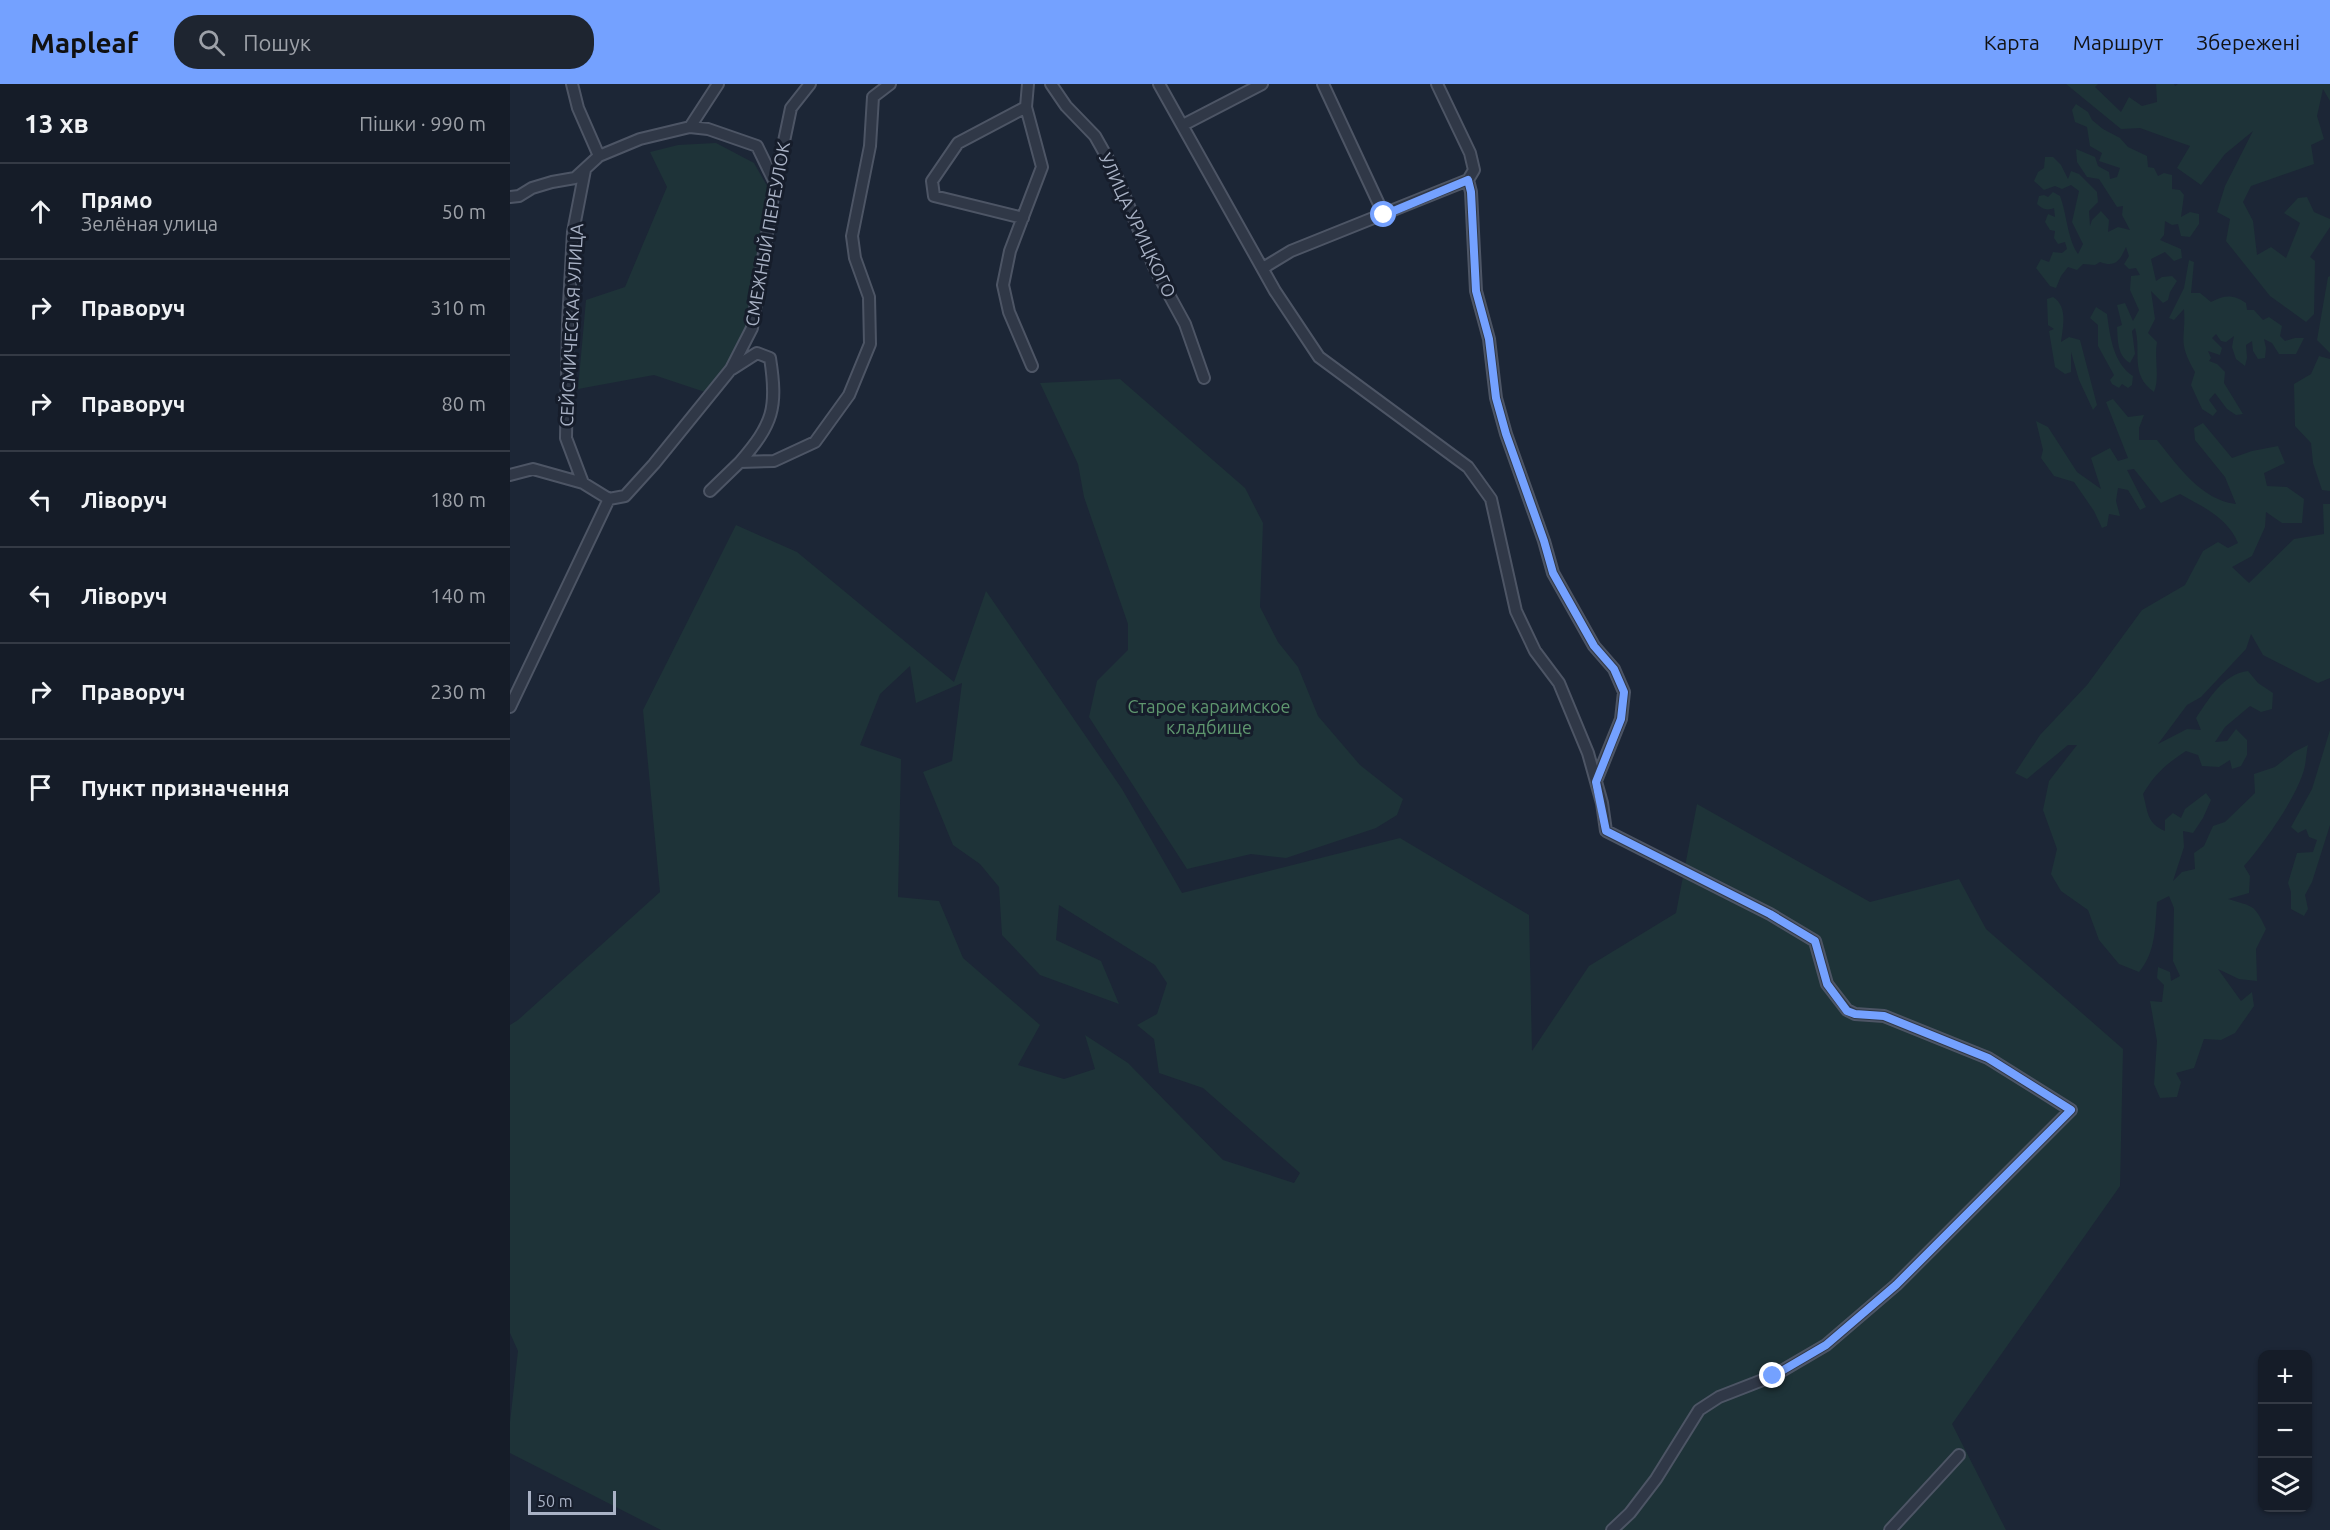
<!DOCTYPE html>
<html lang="uk">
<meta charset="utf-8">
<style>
body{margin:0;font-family:Ubuntu,sans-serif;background:#1e2530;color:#f1f3f6}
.controls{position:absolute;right:18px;bottom:18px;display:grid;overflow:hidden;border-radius:12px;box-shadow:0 2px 4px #0004}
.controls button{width:54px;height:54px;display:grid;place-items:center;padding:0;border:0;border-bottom:2px solid #343a45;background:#151c28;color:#f1f3f6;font:30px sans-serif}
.scale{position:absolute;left:18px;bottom:15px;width:88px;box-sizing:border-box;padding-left:6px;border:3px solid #a9b2c5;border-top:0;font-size:16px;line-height:21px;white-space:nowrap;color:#a9b2c5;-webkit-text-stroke:4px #161d2b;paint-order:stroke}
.stop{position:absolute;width:18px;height:18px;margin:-14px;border:4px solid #74a1ff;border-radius:50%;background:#fff}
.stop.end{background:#74a1ff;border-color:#fff;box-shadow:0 2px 6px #0008}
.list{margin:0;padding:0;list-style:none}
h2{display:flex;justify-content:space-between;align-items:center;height:78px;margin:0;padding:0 24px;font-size:26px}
h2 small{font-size:20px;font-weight:400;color:#9da1a8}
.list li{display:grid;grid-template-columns:39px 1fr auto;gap:18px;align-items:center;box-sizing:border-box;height:96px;padding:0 24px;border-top:2px solid #343a45}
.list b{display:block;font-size:22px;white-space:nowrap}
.list p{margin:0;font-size:20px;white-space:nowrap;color:#9da1a8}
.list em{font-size:20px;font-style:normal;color:#9da1a8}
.icon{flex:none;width:33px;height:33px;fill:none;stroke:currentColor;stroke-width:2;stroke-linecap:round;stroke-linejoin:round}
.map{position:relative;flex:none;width:1820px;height:1446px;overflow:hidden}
header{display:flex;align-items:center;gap:36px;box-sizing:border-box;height:84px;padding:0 30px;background:#74a1ff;color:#111}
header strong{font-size:28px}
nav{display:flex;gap:33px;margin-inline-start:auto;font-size:21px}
.search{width:420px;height:54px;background:#1e2530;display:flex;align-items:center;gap:15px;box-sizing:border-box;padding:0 21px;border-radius:24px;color:#9da1a8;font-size:22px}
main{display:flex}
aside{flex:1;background:#151c28}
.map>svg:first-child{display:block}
</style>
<header>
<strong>Mapleaf</strong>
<div class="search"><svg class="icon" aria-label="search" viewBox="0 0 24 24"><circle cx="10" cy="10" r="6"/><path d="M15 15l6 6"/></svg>Пошук</div>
<nav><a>Карта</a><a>Маршрут</a><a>Збережені</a></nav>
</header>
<main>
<aside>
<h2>13 хв<small>Пішки · 990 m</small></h2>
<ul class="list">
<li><svg class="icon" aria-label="ahead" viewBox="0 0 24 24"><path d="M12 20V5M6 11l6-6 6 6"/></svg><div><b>Прямо</b><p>Зелёная улица</p></div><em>50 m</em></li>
<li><svg class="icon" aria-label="right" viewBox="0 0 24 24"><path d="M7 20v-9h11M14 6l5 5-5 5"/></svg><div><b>Праворуч</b></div><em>310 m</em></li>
<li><svg class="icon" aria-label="right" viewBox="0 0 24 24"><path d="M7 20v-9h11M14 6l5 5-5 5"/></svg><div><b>Праворуч</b></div><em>80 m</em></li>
<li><svg class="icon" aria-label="left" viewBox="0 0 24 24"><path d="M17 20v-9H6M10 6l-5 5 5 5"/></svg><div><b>Ліворуч</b></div><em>180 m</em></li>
<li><svg class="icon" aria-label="left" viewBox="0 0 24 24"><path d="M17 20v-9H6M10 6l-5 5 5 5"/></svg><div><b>Ліворуч</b></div><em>140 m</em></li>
<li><svg class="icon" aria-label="right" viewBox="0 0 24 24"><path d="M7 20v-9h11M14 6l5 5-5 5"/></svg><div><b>Праворуч</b></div><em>230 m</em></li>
<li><svg class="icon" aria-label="arrive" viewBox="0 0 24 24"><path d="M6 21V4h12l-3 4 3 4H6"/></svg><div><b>Пункт призначення</b></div></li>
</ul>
</aside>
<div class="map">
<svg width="1820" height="1446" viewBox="0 0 1820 1446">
<rect width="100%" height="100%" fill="#1c2636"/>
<path fill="#1e3338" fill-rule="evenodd" d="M 1556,0 L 1588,0 L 1585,3 L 1611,28 L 1619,13 L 1632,22 L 1647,18 L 1646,0 L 1664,0 L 1665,2 L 1668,0 L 1820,0 L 1820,17 L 1813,5 L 1807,32 L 1814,55 L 1801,61 L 1804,80 L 1741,102 L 1733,118 L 1743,137 L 1747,171 L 1761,163 L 1776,174 L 1790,139 L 1774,129 L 1788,114 L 1797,113 L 1804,128 L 1820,135 L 1820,143 L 1800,173 L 1805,177 L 1804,230 L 1796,238 L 1760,212 L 1716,157 L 1720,135 L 1707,128 L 1715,102 L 1743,47 L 1715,70 L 1691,101 L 1667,84 L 1680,62 L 1630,44 L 1611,45 Z
M 1566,20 L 1578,28 L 1582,36 L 1593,45 L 1610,54 L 1618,63 L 1637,72 L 1638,83 L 1644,84 L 1648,92 L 1654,89 L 1662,91 L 1662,105 L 1670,106 L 1674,111 L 1671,133 L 1680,128 L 1689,130 L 1689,140 L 1680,153 L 1671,152 L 1668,140 L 1662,141 L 1655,137 L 1654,151 L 1650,156 L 1671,165 L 1672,174 L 1664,177 L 1655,168 L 1641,175 L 1646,197 L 1652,193 L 1662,192 L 1667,197 L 1660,208 L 1658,216 L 1653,219 L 1641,207 L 1645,235 L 1638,249 L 1647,258 C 1644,274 1650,294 1644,308 C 1619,290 1632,268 1625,244 L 1622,247 L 1625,270 L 1620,279 C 1607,271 1608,257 1607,243 L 1612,241 L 1607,221 L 1615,219 L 1623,237 L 1629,226 L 1620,206 L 1621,192 L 1630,191 L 1626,184 L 1619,185 L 1614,180 L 1619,172 L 1616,163 C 1610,176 1606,184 1590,178 L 1585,181 L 1573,180 L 1567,186 L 1558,183 L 1551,192 L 1546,204 L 1540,202 L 1526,184 L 1531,175 L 1539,178 L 1543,168 L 1552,169 L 1557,165 L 1555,158 L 1548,160 L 1544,154 L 1545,147 L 1540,146 L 1535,138 L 1538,130 L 1545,133 L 1544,124 C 1537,127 1532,125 1527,120 L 1529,112 L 1534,111 L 1538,113 L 1543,108 L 1550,112 C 1557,130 1557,154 1568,170 L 1573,160 L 1562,138 L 1569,107 L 1561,101 L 1552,105 L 1545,102 L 1534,106 L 1524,97 L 1528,88 L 1534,84 L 1535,73 L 1543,73 L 1551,81 L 1558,95 L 1561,87 L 1569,90 L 1587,108 L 1588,118 L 1579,127 L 1580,142 L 1582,136 L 1591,127 L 1599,136 L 1598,148 L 1608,143 L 1620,146 L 1612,131 L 1613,122 L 1607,123 L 1589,95 L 1577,93 L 1567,78 L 1566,65 L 1585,73 L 1588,82 L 1599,88 L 1600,95 L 1607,93 L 1610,84 L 1589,77 L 1592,69 L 1580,62 L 1577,43 L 1565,38 L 1562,26 Z
M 206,59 L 244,79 L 260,107 L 237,248 L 201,310 L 144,291 L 68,305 L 76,216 L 115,203 L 157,103 L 140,68 L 168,61 Z
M 1679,176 L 1684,178 L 1681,209 L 1690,209 L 1701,218 C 1714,211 1723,210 1736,219 L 1737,226 L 1744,226 L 1753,236 L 1759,233 L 1772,242 L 1770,252 L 1775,257 L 1785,254 L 1794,254 L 1786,270 L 1769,270 L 1762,259 L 1754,255 L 1756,264 L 1755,274 L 1748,275 L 1743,267 L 1742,257 L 1736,261 L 1737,274 L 1735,282 L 1726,275 L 1722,263 L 1724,252 L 1716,258 L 1711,257 L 1706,250 L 1702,254 L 1712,264 L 1710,271 L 1698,267 L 1701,274 L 1699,277 L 1707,280 L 1715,288 L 1714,299 L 1733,330 L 1726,331 L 1717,325 L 1705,309 L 1699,316 L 1707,327 L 1703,332 L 1692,325 L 1681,301 L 1685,288 C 1667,257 1676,257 1674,225 L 1664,236 L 1659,234 L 1674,204 Z
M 1820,192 L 1820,269 L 1807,256 L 1818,193 Z
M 1543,213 C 1558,222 1553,243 1551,258 L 1559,253 L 1570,256 L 1587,321 L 1583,326 L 1569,296 L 1561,268 L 1561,288 L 1555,290 L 1545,283 L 1539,247 L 1544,245 L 1538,241 L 1537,215 Z
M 1586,223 L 1597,230 C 1600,252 1603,279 1623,292 L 1622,301 L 1618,304 L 1612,300 L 1609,304 L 1602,300 L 1600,296 L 1604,291 L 1588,262 L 1588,241 L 1580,234 Z
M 1809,272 L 1820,275 L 1820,407 L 1812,406 L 1803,379 L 1801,359 L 1785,342 L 1784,300 L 1801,290 Z
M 610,295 L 735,404 L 753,439 L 750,523 L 768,558 L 788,583 L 808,632 L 850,681 L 893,715 L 887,731 L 866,744 L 776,774 L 741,770 L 677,785 L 579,633 L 587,597 L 618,566 L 618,540 L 574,413 L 568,380 L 530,299 Z
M 1603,315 L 1618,333 L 1634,331 L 1629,344 L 1629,356 L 1647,356 C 1668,382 1691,416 1726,420 L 1715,393 L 1685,356 L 1684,344 L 1693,339 L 1722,374 L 1742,367 L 1768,362 L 1775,379 L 1754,389 L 1757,402 L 1777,403 L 1794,415 L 1792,439 L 1772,439 L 1756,428 L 1755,443 L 1742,472 L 1722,483 L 1739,499 L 1784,455 L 1814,450 L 1813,420 L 1820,420 L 1820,594 L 1808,599 L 1753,571 L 1741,550 L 1736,565 L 1691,613 L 1677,621 L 1648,660 L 1677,645 L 1691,646 L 1686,634 C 1699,615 1713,590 1738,587 L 1748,599 L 1763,609 L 1762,625 L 1751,628 L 1740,622 L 1715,643 L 1705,658 L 1717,657 L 1726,645 L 1737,656 L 1737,671 L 1731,682 L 1722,685 L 1720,676 L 1709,683 L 1692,682 L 1688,671 L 1676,667 C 1657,679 1644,691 1633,710 C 1638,727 1636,739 1655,747 L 1655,736 L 1663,729 L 1671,734 L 1675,725 L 1696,709 L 1701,716 L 1693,734 L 1683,749 L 1673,747 L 1674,763 L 1663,797 L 1672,788 L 1685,785 L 1684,769 L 1694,762 L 1703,742 L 1715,738 L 1745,709 L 1744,690 L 1765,683 L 1784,668 L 1798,661 C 1796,670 1796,681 1793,689 C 1784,717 1754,759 1734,782 L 1740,792 L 1739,809 L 1718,815 C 1743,823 1744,819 1756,845 L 1746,865 L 1747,897 L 1729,895 L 1708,885 L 1731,917 L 1742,908 L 1744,922 L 1725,949 L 1711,956 L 1694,955 L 1684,984 L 1666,989 L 1671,998 L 1667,1013 L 1650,1014 L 1644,1000 L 1647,957 L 1640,917 L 1652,918 L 1654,901 L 1647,894 L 1648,883 L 1660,888 L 1661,897 L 1670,892 L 1663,877 L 1664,824 L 1659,812 L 1647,818 C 1645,843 1646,868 1629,888 L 1609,880 L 1589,856 L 1578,826 L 1551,807 L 1541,790 L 1547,765 L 1533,726 L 1539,697 L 1567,661 L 1558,661 L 1517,695 L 1505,689 L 1530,651 L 1577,601 L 1632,526 L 1675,501 L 1693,467 L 1708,458 L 1718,464 L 1728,459 C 1717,433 1693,423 1670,410 L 1651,419 L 1624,385 L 1617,386 L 1636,423 L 1630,426 L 1618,406 L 1608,404 L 1606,417 L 1610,432 L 1599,430 L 1597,442 L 1592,444 L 1584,427 L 1564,398 L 1544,392 L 1531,374 L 1533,366 L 1526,337 L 1538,343 L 1567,388 L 1591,405 L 1581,374 L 1600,364 L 1608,377 L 1618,374 L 1596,318 Z
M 226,441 L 287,468 L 444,598 L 476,507 L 612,705 L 672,809 L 890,754 L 1019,831 L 1022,967 L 1079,882 L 1166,829 L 1187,720 L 1360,818 L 1449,795 L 1476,845 L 1613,965 L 1610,1102 L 1442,1340 L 1496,1446 L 151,1446 L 0,1369 L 0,1338 L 8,1267 L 0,1249 L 0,941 L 8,936 L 150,808 L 133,626 ZM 400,582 L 406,619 L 452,599 L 442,677 L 413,688 L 443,761 L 470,780 L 489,803 L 492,851 L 530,891 L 609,920 L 591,877 L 546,856 L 549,821 L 645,881 L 657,899 L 647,930 L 627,941 L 644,955 L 649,989 L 693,1004 L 790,1089 L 784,1099 L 713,1076 L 618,979 L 575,951 L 585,985 L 554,995 L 508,981 L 530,941 L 453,874 L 429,817 L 388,813 L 391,675 L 350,661 L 370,610 Z
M 1820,646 L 1820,741 L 1802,798 L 1795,811 L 1798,825 L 1794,832 L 1781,825 L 1781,808 L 1778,799 L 1787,769 L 1803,768 L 1807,756 L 1799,753 L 1796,745 L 1788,749 L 1781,743 L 1802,705 Z"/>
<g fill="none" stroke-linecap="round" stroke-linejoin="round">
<g stroke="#4d5565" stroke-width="14">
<path id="minor" d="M 62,0 L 68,24 L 89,72
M 518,0 L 516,23 L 532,83 L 500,167 L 493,201 L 499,228 L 522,282
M 541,0 L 556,22 L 585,52 L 603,84 L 645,185 L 675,240 L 694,294
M 649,0 L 765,207 L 809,273 L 958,383 L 981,415 L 1006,527 L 1025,567 L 1049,599 L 1078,669 L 1092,719 L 1096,747 L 1260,830 L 1305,857 L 1317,900 L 1337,926 L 1345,930 L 1374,932 L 1478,974 L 1561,1026 L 1386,1201 L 1316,1261 L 1263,1292 L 1209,1313 L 1189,1326 L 1146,1395 L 1120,1429 L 1102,1446
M 813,0 L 874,131
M 673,41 L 752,0
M 180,43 L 208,0
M 75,86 L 63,148 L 58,239 L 56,354 L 73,399 L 99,415
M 958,96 L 961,108 L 966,207 L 979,255 L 986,314 L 996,350 L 1034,457 L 1043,489 L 1084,562 L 1104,585 L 1114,608 L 1111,635 L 1086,697
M 0,113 L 9,112 L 22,104 L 42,98 L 65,94 L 89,72 L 130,55 L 180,43 L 198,45 L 247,62 L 265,99
M 513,134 L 424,112 L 422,97 L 448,59 L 516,23
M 753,184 L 781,167 L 958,96 L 964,86 L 960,69 L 927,0
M 222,285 L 247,269 L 260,274 C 268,324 263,340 230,378
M 0,391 L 23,385 L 73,399
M 200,407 L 230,378 L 264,377 L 305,358 L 339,311 L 360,260 L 359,213 L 345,174 L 342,152 L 360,62 L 363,13 L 380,0
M 0,623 L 99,415 L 115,412 L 144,380 L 221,285 L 242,244 L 265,100 L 281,24 L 300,0
M 1380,1446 L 1449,1371"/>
</g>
<use href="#minor" stroke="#303847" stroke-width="10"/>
</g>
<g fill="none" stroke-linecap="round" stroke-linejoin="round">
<path stroke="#74a1ff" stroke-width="8" d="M 874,131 L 958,96 L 961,108 L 966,207 L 979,255 L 986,314 L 996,350 L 1034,457 L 1043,489 L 1084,562 L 1104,585 L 1114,608 L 1111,635 L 1086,698 L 1096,747 L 1260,830 L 1305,857 L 1317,900 L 1337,927 L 1345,930 L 1374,932 L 1478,974 L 1561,1026 L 1386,1201 L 1316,1261 L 1263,1292"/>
</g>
<g text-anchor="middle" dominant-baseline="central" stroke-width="6" stroke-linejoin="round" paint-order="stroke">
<g font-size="18" fill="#a9b2c5" stroke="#161d2b">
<text transform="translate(628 141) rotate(65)">УЛИЦА УРИЦКОГО</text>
<text transform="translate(257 150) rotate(-80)">СМЕЖНЫЙ ПЕРЕУЛОК</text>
<text transform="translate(61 241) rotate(-87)">СЕЙСМИЧЕСКАЯ УЛИЦА</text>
</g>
<g font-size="18" fill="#5f976f" stroke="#161d2b">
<text x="699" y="622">Старое караимское<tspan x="699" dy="21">кладбище</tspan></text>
</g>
</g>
</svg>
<div class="controls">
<button>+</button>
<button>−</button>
<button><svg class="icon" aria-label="layers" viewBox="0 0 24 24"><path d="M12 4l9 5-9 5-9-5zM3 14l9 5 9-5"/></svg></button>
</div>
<div class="scale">50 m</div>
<div class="stop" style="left:874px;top:131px"></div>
<div class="stop end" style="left:1263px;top:1292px"></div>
</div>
</main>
